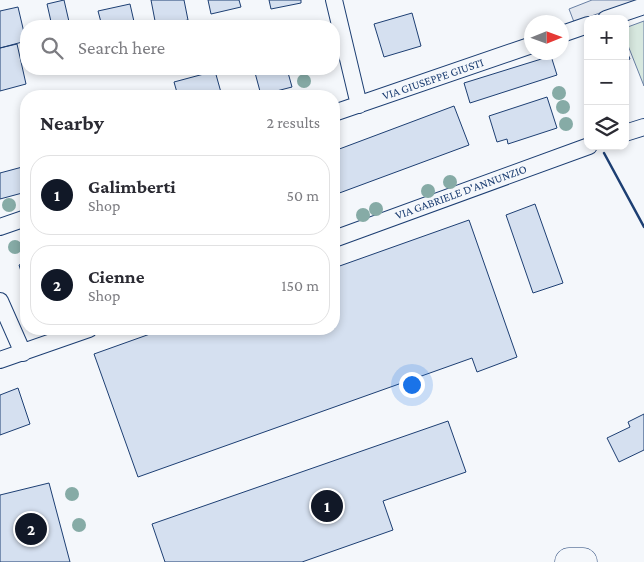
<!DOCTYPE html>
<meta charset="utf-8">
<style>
body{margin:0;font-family:"Crimson Pro",serif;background:#f7f7f7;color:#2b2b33}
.controls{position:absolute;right:15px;top:15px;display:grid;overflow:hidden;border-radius:10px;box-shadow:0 2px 8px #0003}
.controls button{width:45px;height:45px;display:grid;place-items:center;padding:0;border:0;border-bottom:1px solid #e1e1e2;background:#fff;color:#2b2b33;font:25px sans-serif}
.compass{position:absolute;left:524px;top:15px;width:45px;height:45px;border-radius:50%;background:#fff;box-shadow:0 2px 8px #0003;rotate:89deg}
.you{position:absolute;left:411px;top:384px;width:18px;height:18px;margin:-12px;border:4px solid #fff;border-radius:50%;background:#1a73e8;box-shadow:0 0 0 8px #1a73e833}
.badge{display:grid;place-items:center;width:32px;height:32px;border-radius:50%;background:#111827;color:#fff;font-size:16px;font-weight:700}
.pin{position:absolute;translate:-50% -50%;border:2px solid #fff;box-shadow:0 1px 5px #0006}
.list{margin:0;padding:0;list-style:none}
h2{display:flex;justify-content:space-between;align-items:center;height:65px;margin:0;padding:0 20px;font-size:21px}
h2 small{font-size:16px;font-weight:400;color:#7c7c81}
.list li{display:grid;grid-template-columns:32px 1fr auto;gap:15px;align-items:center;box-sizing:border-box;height:80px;margin:0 10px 10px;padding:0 10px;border:1px solid #e1e1e2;border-radius:20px}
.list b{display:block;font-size:19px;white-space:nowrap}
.list p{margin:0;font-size:16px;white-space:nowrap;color:#7c7c81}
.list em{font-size:16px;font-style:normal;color:#7c7c81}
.icon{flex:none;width:28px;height:28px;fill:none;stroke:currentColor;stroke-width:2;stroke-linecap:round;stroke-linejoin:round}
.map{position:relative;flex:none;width:644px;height:562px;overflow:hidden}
.search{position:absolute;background:#fff;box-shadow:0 2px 8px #0003;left:20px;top:20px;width:320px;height:55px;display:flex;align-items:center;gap:12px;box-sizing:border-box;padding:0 18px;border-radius:20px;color:#7c7c81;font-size:19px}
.panel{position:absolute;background:#fff;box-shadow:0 2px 8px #0003;left:20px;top:90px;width:320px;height:245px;border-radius:20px}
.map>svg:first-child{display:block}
</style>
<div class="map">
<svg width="644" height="562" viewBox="0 0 644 562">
<rect width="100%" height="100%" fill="#f4f7fb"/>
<path fill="#d7e8df" stroke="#687fa3" d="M 644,21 L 644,86 L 625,38 L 625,28 Z"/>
<path fill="#e3e8f0" stroke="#687fa3" d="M 592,0 L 637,0 L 574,22 L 569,9 Z"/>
<path fill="#d5e0f0" stroke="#1d3f73" d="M 64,0 L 70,26 L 52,26 L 47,4 Z
M 151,0 L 184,0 L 188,20 L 156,26 Z
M 208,0 L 239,0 L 241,7 L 211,14 Z
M 269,0 L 301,0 L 301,3 L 271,9 Z
M 130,4 L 135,26 L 102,26 L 98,11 Z
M 18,7 L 26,41 L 0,48 L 0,11 Z
M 412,13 L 421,46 L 384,57 L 374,24 Z
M 17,44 L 26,84 L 0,91 L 0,48 Z
M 625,47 L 630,59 L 625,61 Z
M 551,56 L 557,75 L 470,103 L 464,83 Z
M 254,69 L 287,69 L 292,87 L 261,95 Z
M 215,71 L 222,96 L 178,96 L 174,82 Z
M 547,97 L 557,128 L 508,144 L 507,139 L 497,142 L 489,116 Z
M 454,106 L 469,145 L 334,195 L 334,151 Z
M 26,166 L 26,192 L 0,199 L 0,173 Z
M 535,204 L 563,283 L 533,293 L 506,215 Z
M 469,220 L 517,357 L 477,372 L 472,358 L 138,477 L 94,354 L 164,329 L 334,329 L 334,268 Z
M 26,262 L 26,287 L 19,265 Z
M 18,388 L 30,424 L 0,435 L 0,395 Z
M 644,414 L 644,450 L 619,462 L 607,438 L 630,427 L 628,422 Z
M 448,421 L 466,472 L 383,501 L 393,530 L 302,562 L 165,562 L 152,524 Z
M 49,483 L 70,562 L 0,562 L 0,495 Z"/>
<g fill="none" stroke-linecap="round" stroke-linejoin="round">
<g stroke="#1d3f73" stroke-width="18">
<path id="minor" d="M 334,0 L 359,105
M 606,19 L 644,6
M 562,34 L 588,25
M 334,113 L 532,45
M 625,133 L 644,127
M 0,227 L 26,218
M 334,239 L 589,146
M 0,301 L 23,353
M 0,360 L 89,329"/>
</g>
<g stroke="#1d3f73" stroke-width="29">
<path id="trunk" d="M 569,562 L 583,562"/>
</g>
<use href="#minor" stroke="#f4f7fb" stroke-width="16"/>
<use href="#trunk" stroke="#f4f7fb" stroke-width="28"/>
<path stroke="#1d3f73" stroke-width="2.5" d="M 604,153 L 644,227"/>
</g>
<g fill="#86aba6">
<circle cx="304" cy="81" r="7"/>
<circle cx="559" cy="93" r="7"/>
<circle cx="563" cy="107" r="7"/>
<circle cx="566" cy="124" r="7"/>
<circle cx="450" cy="182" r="7"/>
<circle cx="428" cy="191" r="7"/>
<circle cx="9" cy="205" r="7"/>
<circle cx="376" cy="209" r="7"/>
<circle cx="363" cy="215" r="7"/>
<circle cx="15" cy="247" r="7"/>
<circle cx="72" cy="494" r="7"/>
<circle cx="79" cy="525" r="7"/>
</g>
<g text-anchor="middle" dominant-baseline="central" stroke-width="4" stroke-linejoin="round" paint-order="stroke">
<g font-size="12" fill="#1d3f73" stroke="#f4f7fb">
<text transform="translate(433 79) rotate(-19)">VIA GIUSEPPE GIUSTI</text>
<text transform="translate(461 192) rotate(-20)">VIA GABRIELE D'ANNUNZIO</text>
</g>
</g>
</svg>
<div class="controls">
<button>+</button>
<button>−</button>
<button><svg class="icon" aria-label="layers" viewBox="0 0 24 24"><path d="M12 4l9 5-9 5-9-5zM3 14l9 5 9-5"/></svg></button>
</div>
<svg class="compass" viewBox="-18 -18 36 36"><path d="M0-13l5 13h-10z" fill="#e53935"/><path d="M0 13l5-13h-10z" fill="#7c7c81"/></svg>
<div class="you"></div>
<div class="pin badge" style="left:327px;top:506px">1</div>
<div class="pin badge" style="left:31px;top:529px">2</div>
<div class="search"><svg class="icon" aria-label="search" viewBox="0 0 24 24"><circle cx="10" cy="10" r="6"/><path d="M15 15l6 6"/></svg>Search here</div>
<section class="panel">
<h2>Nearby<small>2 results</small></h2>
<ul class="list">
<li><span class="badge">1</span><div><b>Galimberti</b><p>Shop</p></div><em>50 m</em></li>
<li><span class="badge">2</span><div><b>Cienne</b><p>Shop</p></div><em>150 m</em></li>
</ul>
</section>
</div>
